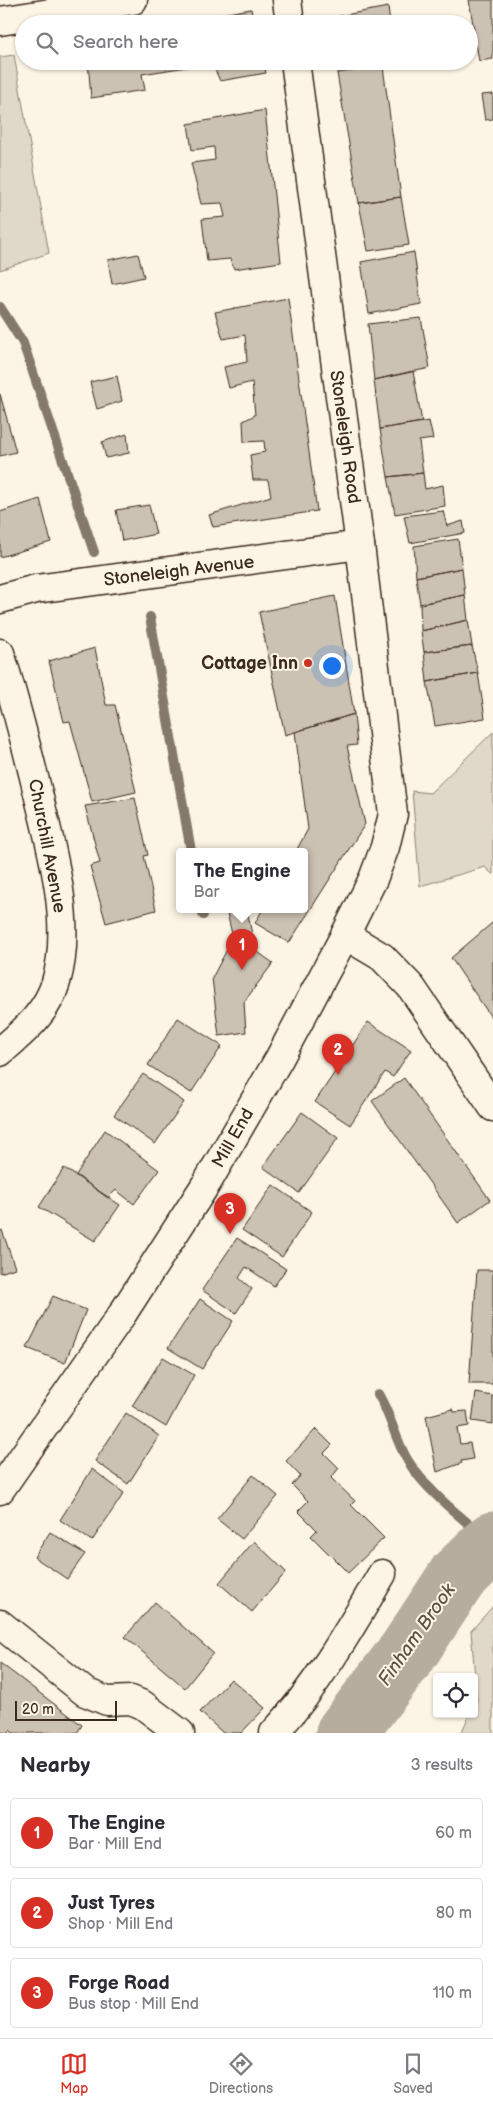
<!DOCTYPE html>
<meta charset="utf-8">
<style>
body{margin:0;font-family:"Balsamiq Sans",sans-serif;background:#f2f2f3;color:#2b2b33}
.controls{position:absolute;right:15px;bottom:15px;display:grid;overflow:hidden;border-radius:5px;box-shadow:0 1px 4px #0004}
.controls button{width:45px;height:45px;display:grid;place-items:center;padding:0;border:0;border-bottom:1px solid #e1e1e2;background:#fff;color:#2b2b33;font:25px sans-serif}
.scale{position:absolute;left:15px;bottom:12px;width:102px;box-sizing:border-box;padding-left:5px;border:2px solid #3b2a1e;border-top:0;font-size:14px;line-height:18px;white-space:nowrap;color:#3b2a1e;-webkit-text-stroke:4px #fcf5e5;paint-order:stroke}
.you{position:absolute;left:331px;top:665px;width:18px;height:18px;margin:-12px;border:4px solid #fff;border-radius:50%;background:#1a73e8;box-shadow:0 0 0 8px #1a73e833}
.badge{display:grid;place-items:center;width:32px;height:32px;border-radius:50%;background:#d93025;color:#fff;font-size:16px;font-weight:700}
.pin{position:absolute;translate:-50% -41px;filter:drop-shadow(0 1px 2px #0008)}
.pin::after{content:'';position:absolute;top:26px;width:18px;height:15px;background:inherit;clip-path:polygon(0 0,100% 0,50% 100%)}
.popup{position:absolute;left:176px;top:848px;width:132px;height:65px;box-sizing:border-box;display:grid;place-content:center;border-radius:5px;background:#fff;filter:drop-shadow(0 1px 4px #0005);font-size:16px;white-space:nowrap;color:#7c7c81}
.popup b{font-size:19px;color:#2b2b33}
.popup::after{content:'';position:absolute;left:50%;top:100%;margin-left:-10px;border:10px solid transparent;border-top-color:#fff}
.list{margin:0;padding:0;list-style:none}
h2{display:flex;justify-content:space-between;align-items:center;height:65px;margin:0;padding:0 20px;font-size:21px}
h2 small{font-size:16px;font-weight:400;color:#7c7c81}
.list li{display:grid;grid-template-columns:32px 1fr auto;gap:15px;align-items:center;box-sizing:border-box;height:70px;margin:0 10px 10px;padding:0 10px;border:1px solid #e1e1e2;border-radius:5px}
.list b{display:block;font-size:19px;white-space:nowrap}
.list p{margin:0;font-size:16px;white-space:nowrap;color:#7c7c81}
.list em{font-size:16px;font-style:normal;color:#7c7c81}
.icon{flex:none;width:28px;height:28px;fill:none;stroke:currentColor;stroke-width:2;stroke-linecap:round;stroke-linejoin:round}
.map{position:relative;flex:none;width:493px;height:1733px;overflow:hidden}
.search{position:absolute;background:#fff;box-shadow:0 1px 4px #0004;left:15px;right:15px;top:15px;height:55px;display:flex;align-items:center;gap:12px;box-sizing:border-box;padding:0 18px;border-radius:28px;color:#7c7c81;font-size:19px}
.sheet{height:305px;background:#fff}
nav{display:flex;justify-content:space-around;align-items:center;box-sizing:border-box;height:70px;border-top:1px solid #e1e1e2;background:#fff;font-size:14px;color:#7c7c81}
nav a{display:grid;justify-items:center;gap:2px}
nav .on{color:#d93025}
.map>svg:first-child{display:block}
</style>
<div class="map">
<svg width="493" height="1733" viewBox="0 0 493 1733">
<rect width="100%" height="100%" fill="#fcf5e5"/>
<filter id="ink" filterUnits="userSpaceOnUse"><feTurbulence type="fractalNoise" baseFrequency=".02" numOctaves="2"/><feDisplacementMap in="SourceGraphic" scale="10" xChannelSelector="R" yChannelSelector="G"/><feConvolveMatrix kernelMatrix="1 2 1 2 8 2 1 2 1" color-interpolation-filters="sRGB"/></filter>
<g filter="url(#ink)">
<path fill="#e0d8c8" stroke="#8e8173" d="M 14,55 L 49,253 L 0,270 L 0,57 Z
M 493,732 L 493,875 L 485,867 L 420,886 L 412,791 L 430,793 Z
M 493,1606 L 493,1733 L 461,1733 L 470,1714 L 474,1714 L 474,1707 L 477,1701 L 471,1631 Z"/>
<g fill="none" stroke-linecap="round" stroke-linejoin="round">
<path stroke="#85796b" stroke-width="10" d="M 0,307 L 23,343 L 94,552
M 150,617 L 191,851
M 202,909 L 203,915
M 378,1394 C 391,1415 395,1440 408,1461 C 428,1493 463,1518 491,1543"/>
<path stroke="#b7ad9e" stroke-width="61" d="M 346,1733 L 408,1652 L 458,1576 L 493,1542"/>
</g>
<path fill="#ccc2b3" stroke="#3b2a1e" d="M 469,0 L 493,0 L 493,59 L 479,61 Z
M 388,7 L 390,24 L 330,24 L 329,18 Z
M 251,9 L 254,24 L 162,24 Z
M 88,61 L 263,61 L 266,73 L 220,81 L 212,63 L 142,74 L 145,90 L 91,98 Z
M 337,61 L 364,61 L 338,67 Z
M 383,67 L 401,197 L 359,203 L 337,73 Z
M 493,94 L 493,119 L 485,120 L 481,95 Z
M 265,110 L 281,262 L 234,269 L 230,259 L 207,261 L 202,219 L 225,217 L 222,203 L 201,204 L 191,163 L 215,160 L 214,147 L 192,150 L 188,124 Z
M 401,197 L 409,245 L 368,251 L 359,203 Z
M 414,252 L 421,304 L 369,314 L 361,262 Z
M 138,254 L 144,277 L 112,284 L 108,260 Z
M 288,298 L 317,511 L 213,527 L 209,515 L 271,496 L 268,480 L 253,480 L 250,455 L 265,452 L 264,441 L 244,442 L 243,421 L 255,415 L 252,382 L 229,388 L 224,367 L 247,362 L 245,335 L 223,339 L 215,312 Z
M 421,318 L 430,368 L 374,380 L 368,324 Z
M 413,371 L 422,422 L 380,429 L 374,380 Z
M 117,376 L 122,401 L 97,409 L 90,382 Z
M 0,394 L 16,452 L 0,456 Z
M 429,421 L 433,439 L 419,441 L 423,473 L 388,477 L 380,429 Z
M 127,434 L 129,453 L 106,458 L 102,442 Z
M 423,473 L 425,489 L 443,485 L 445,506 L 395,514 L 388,477 Z
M 40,499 L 51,542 L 0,557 L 0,512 Z
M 149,505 L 156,534 L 122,541 L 116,510 Z
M 443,511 L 447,526 L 463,521 L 465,533 L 410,543 L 404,516 Z
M 458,539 L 462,568 L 416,577 L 414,546 Z
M 462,568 L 465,595 L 420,604 L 416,577 Z
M 465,595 L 468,620 L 421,631 L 420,604 Z
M 335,596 L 354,714 L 285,735 L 259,612 Z
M 468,620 L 472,646 L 424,652 L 421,631 Z
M 472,646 L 478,673 L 427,682 L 424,652 Z
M 95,648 L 106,705 L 115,705 L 136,792 L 92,802 L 70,721 L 64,722 L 49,661 Z
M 478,673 L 485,718 L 435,726 L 427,682 Z
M 354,714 L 357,745 L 347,746 L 365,824 L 289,943 L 255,923 L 263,909 L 304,909 L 304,851 L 296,851 L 308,829 L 295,732 Z
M 135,798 L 148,855 L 144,856 L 156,910 L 106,923 L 90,866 L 100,863 L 85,806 Z
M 247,909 L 255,950 L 273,963 L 244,1002 L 246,1032 L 219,1036 L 212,978 L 233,938 L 227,913 Z
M 492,923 L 493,925 L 493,1020 L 451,958 Z
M 178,1018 L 222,1046 L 191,1093 L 148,1065 Z
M 368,1022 L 411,1050 L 393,1077 L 385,1072 L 350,1125 L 315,1102 Z
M 143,1074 L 184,1102 L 155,1144 L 114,1115 Z
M 404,1078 L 490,1200 L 458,1223 L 372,1101 Z
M 302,1112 L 338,1138 L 299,1193 L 263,1167 Z
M 105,1130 L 159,1170 L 134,1204 L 116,1190 L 108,1198 L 76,1175 Z
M 64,1168 L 120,1205 L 95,1241 L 39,1207 Z
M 273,1185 L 312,1212 L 282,1257 L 242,1230 Z
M 2,1230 L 15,1268 L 0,1273 L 0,1231 Z
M 237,1238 L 286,1269 L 274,1286 L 246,1267 L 239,1278 L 252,1289 L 236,1313 L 202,1290 Z
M 477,1270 L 493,1270 L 493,1384 L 469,1384 Z
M 53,1296 L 86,1310 L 65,1363 L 27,1348 Z
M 200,1299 L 233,1321 L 202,1369 L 168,1348 Z
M 163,1357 L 194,1375 L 166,1427 L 132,1406 Z
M 476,1393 L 493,1396 L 493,1424 L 472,1421 Z
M 453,1409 L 454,1412 L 467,1411 L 469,1426 L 457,1428 L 460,1444 L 470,1443 L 473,1459 L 461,1461 L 462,1463 L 437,1472 L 426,1416 Z
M 126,1413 L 159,1436 L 128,1484 L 95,1461 Z
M 316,1429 L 332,1445 L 324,1453 L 339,1468 L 331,1478 L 355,1501 L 351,1505 L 384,1538 L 348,1573 L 311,1536 L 317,1530 L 298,1511 L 308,1501 L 292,1485 L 300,1476 L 286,1461 Z
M 92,1469 L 124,1493 L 92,1541 L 60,1520 Z
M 253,1475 L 278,1496 L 242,1539 L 217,1519 Z
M 50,1532 L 85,1554 L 67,1579 L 34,1557 Z
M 254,1541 L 286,1572 L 252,1612 L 219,1583 Z
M 155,1602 L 213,1653 L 185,1688 L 125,1637 Z
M 0,1663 L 82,1725 L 77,1733 L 13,1733 L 10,1730 L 8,1733 L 0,1732 Z
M 231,1679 L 265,1708 L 241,1733 L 223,1733 L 200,1712 Z"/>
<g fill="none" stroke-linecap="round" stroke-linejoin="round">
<g stroke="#3b2a1e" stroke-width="31">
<path id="street" d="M 0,599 L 36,589 L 360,545
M 0,653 C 14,697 25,741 36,785 C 50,844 74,922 56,982 C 47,1013 23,1032 0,1052
M 345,935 L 382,957 L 411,987 L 493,1107
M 0,1624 L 85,1692 L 107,1701 L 131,1700 L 143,1705 L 180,1733
M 274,1733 C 318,1685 350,1629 382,1574"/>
</g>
<g stroke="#3b2a1e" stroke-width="31">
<path id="secondary" d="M 287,0 L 290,24
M 0,21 L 133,0
M 0,1490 L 123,1313 L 208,1181 L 279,1059 L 345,935 L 373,879 L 385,847 L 393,814 L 360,545 L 295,61"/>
</g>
<use href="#street" stroke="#fcf5e5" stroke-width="28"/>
<use href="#secondary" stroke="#fcf5e5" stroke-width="28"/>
</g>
</g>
<circle fill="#c8321e" stroke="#fcf5e5" stroke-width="2" cx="308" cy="663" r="5"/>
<g text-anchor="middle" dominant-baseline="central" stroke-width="4" stroke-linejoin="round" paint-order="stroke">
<g font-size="18" fill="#3b2a1e" stroke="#fcf5e5">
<text transform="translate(345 437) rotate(82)">Stoneleigh Road</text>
<text transform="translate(179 571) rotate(-7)">Stoneleigh Avenue</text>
<text transform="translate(47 846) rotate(79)">Churchill Avenue</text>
<text transform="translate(233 1138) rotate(-60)">Mill End</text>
</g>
<g font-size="18" font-weight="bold" fill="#3b2a1e" stroke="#fcf5e5" text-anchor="end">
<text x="298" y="663">Cottage Inn</text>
</g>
<g font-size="19" font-style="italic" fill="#605144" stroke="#fcf5e5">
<text transform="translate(417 1635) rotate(-55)">Finham Brook</text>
</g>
</g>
</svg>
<div class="controls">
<button><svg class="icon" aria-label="locate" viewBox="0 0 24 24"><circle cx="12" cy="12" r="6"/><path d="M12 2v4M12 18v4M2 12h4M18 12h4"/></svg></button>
</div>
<div class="scale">20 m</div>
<div class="you"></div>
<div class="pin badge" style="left:242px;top:970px">1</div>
<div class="popup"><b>The Engine</b>Bar</div>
<div class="pin badge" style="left:338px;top:1075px">2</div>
<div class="pin badge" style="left:230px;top:1234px">3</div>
<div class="search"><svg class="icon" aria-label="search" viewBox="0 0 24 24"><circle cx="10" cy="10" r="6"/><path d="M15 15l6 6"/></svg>Search here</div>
</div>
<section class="sheet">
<h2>Nearby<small>3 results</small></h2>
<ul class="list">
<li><span class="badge">1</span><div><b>The Engine</b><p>Bar · Mill End</p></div><em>60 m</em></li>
<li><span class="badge">2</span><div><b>Just Tyres</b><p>Shop · Mill End</p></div><em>80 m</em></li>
<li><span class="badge">3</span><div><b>Forge Road</b><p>Bus stop · Mill End</p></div><em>110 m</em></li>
</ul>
</section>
<nav>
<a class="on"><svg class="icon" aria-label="map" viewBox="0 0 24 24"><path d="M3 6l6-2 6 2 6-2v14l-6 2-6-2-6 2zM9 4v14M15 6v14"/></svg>Map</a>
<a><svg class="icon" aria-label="directions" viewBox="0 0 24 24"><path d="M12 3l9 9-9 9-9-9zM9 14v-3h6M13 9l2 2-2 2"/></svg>Directions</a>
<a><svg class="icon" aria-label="saved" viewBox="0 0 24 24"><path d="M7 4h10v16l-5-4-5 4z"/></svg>Saved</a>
</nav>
